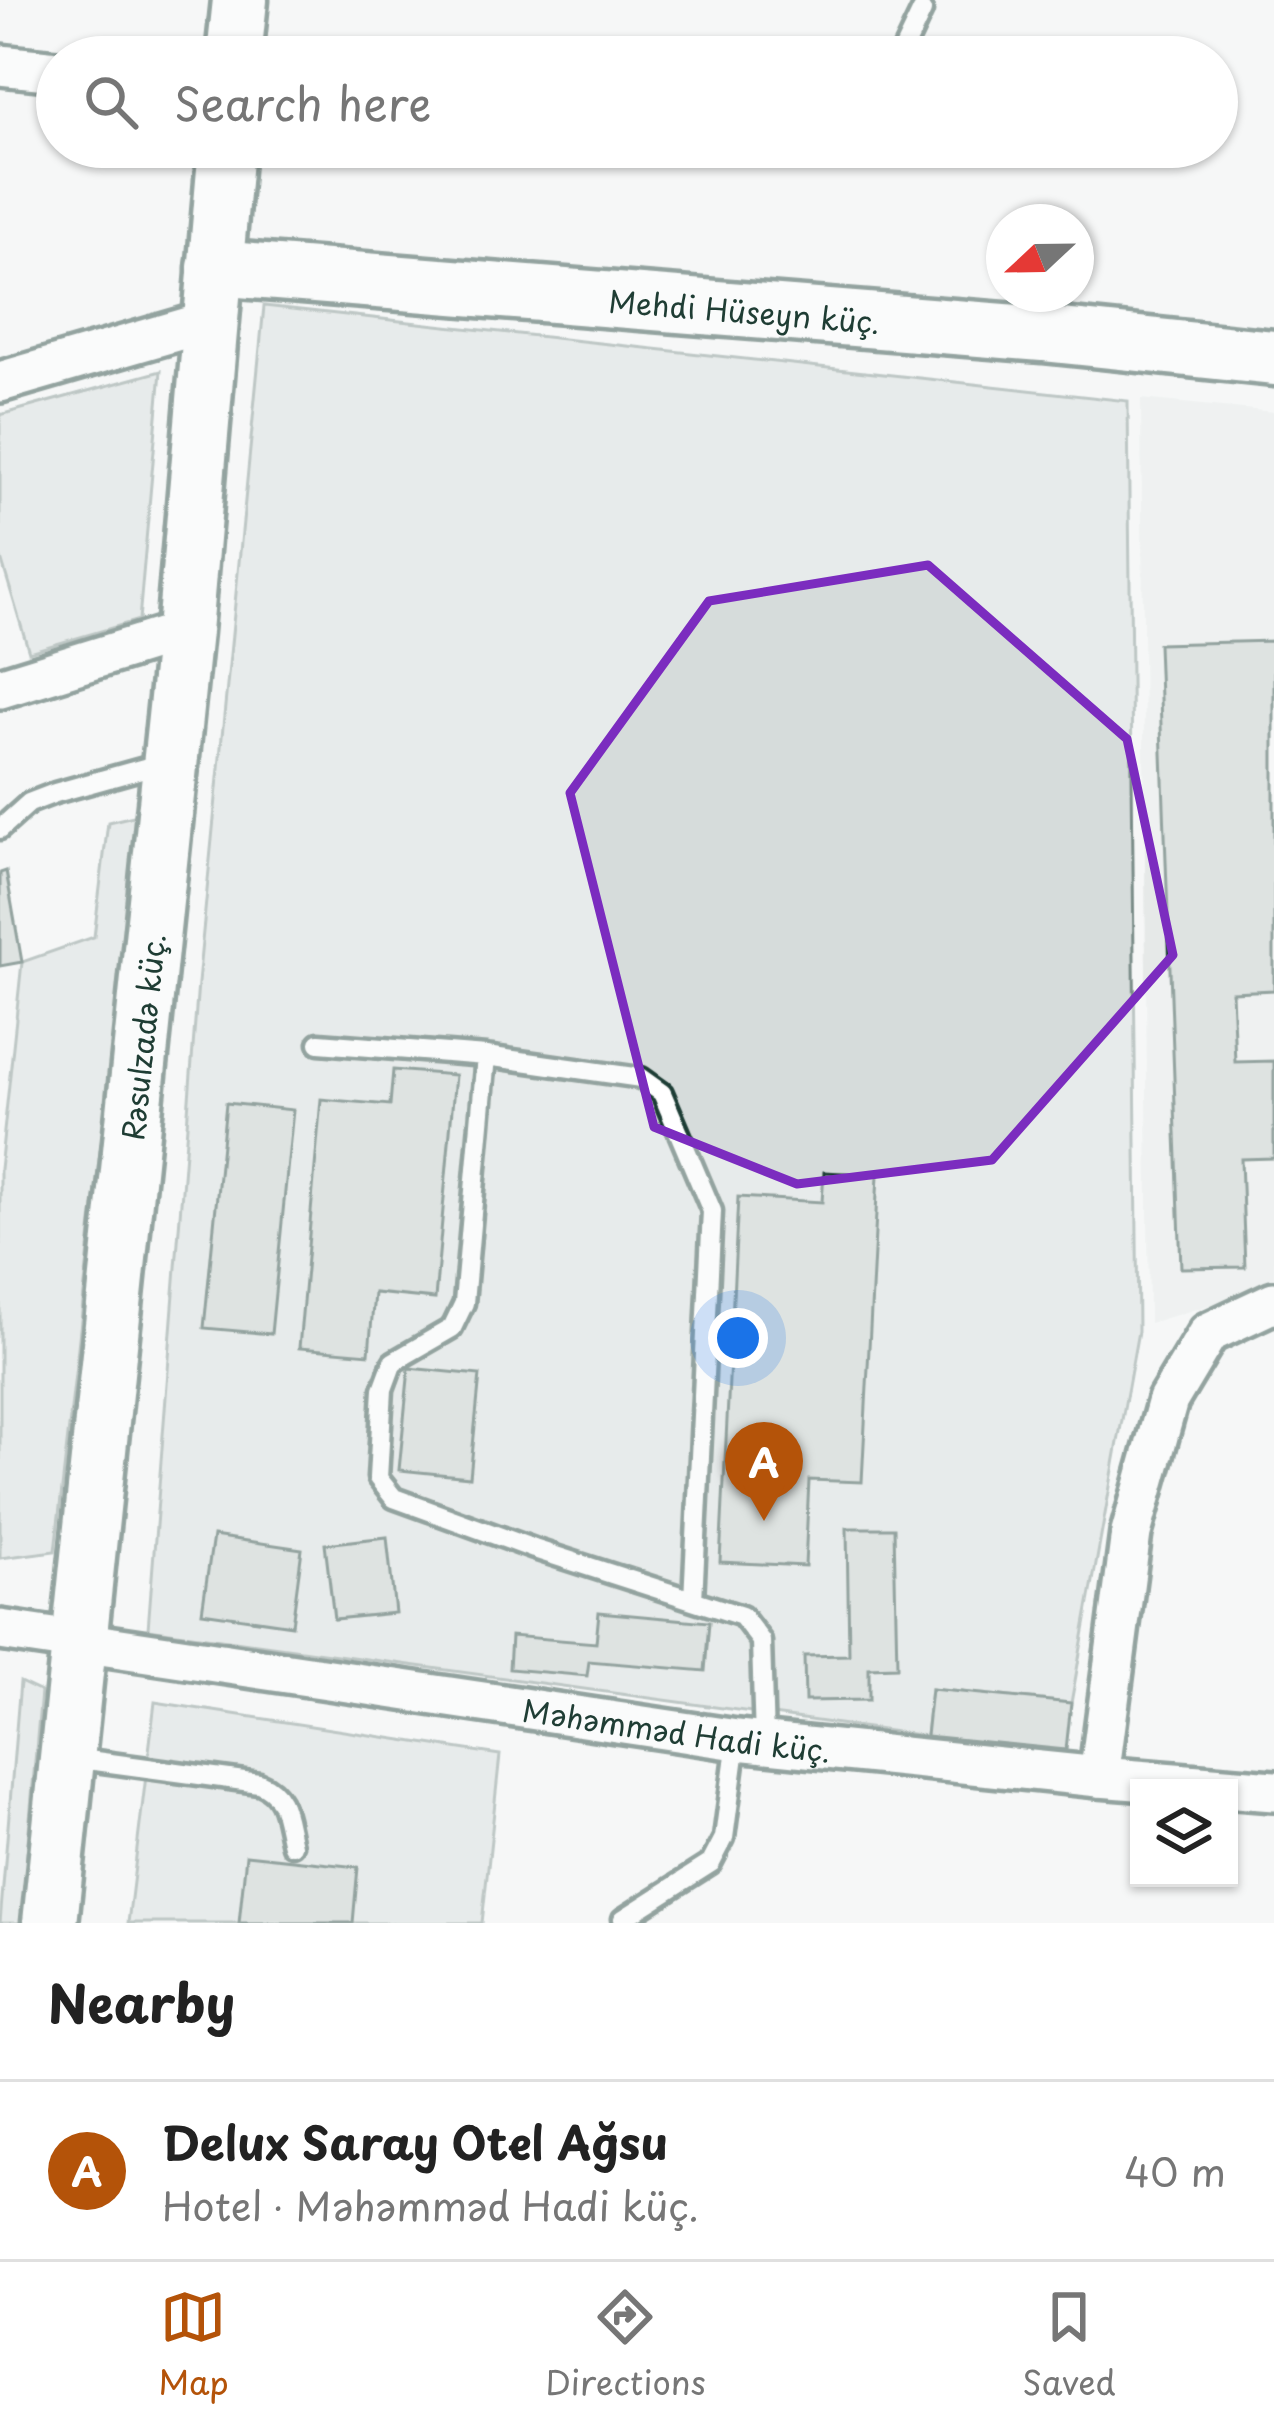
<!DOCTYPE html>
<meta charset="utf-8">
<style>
body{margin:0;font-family:"Playpen Sans",sans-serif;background:#f2f2f2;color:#222}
.controls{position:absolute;right:36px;bottom:36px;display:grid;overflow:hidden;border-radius:0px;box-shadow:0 3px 9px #0004}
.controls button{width:108px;height:108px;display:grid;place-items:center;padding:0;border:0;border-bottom:3px solid #e0e0e0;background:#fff;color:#222;font:60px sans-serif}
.compass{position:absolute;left:986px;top:204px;width:108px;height:108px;border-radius:50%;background:#fff;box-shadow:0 3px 9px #0004;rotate:248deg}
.you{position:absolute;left:738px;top:1338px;width:42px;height:42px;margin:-30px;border:9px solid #fff;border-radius:50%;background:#1a73e8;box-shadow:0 0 0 18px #1a73e833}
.badge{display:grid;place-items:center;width:78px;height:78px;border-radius:50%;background:#b45309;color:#fff;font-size:39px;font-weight:700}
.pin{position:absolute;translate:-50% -99px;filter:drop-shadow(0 3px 6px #0008)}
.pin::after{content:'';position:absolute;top:63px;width:42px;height:36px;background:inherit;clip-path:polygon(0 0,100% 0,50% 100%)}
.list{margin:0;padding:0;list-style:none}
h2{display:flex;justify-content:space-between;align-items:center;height:156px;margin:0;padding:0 48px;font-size:51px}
h2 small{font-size:39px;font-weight:400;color:#767676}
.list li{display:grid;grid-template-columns:78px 1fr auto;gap:36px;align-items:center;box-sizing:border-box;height:180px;padding:0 48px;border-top:3px solid #e0e0e0}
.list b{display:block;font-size:45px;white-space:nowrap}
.list p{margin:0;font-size:39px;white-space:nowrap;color:#767676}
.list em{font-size:39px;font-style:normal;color:#767676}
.icon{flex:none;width:66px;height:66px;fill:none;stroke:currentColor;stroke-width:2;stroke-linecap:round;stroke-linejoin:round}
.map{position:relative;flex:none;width:1274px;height:1923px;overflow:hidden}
.search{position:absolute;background:#fff;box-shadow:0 3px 9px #0004;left:36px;right:36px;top:36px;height:132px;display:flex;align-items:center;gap:30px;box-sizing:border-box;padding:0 42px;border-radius:66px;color:#767676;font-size:45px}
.sheet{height:336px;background:#fff}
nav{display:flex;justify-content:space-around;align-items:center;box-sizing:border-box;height:168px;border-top:3px solid #e0e0e0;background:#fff;font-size:33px;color:#767676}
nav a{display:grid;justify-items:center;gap:6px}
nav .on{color:#b45309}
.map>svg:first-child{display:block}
</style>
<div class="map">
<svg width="1274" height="1923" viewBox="0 0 1274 1923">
<rect width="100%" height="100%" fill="#f6f7f7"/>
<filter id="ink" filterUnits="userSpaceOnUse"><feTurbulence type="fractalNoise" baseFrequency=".00833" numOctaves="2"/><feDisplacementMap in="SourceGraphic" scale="24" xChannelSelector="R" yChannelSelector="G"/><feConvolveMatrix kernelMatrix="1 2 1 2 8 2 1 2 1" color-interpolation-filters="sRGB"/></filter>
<g filter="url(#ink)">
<path fill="#e6e9e8" d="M 1141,399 L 1274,412 L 1274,1286 L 1149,1323 Z"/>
<path fill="#d6dcdb" stroke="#7a8c88" stroke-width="3" d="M 264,306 L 1128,401 L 1138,1331 L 1071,1703 L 931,1689 L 926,1736 L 148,1629 L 198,983 Z
M 161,371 L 139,620 L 29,652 L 0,555 L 0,415 Z
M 138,815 L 55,1551 L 0,1558 L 0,1169 L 22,962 L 94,937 L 108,822 Z
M 20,1682 L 41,1692 L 21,1923 L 0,1923 Z
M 155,1702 L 500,1755 L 482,1923 L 128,1923 Z"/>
<path fill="#c0c9c6" stroke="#1f3d34" stroke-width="3" d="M 1274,641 L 1274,990 L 1232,992 L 1235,1062 L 1274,1061 L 1274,1158 L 1241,1159 L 1245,1267 L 1181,1268 L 1158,644 Z
M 6,871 L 22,962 L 0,966 L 0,873 Z
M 393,1070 L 455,1075 L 435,1299 L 374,1293 L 369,1354 L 299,1348 L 321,1099 L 390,1105 Z
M 226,1103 L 293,1110 L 271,1334 L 204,1328 Z
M 824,1172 L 878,1175 L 862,1482 L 809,1480 L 805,1566 L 720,1562 L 738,1197 L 822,1202 Z
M 409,1368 L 480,1375 L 470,1477 L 399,1470 Z
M 847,1528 L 894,1528 L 897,1667 L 869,1668 L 869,1700 L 805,1701 L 804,1656 L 849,1655 Z
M 213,1536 L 302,1549 L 292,1625 L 202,1612 Z
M 387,1537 L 395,1613 L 334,1619 L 325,1544 Z
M 599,1612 L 709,1622 L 705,1671 L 589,1661 L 587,1676 L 509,1669 L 511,1636 L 596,1643 Z
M 931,1689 L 1071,1703 L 1066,1750 L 926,1736 Z
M 246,1855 L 358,1867 L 353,1923 L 239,1923 Z"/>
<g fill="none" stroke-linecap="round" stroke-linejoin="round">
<g stroke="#1f3d34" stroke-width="27">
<path id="lane" d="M 900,57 L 922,11
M 710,147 L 789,156 L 843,147
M 0,829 L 29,803 L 55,793 L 166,762
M 319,1043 L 486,1056 L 641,1078 L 662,1093 L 712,1211 L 693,1600
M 486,1056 L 464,1303 L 452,1328 L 393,1362 L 383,1389 L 378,1478 L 394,1498 L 534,1549 L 742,1616 L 761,1641 L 764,1742
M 73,1758 L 259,1783 C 287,1794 285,1819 292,1845
M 623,1919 L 711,1863 L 724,1838 L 737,1740"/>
</g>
<g stroke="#1f3d34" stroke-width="48">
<g id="street">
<path d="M 0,65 L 57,71"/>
<path d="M 0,382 L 210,321"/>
<path d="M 0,688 L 184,631"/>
<path id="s1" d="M 0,1630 L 737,1740 L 1099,1777 L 1274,1791"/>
<path d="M 1099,1777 L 1131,1533 L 1168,1400 L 1208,1333 L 1274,1302"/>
</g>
</g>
<g stroke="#1f3d34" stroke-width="63">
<g id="secondary">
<path d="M 234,57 L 240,0"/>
<path id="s2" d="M 215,268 L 1043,334 L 1274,358"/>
<path id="s3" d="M 50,1923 L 184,631 L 226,147"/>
</g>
</g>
<use href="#lane" stroke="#fff" stroke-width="18"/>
<use href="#street" stroke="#fff" stroke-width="39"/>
<use href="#secondary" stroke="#fff" stroke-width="54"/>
</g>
</g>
<path d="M0 0H1274V1923H0ZM 928,565 L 1127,739 L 1173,955 L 992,1160 L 797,1184 L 654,1127 L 570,793 L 709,601 Z" fill="#f6f7f7" fill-opacity=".55" fill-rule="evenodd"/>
<path fill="none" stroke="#7b2cbf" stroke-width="9" stroke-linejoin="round" d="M 928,565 L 1127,739 L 1173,955 L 992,1160 L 797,1184 L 654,1127 L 570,793 L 709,601 Z"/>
<g text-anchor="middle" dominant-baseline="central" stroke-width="10" stroke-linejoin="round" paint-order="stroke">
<g font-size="30" fill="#1f3d34" stroke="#fff">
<text stroke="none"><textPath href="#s2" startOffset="531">Mehdi Hüseyn küç.</textPath></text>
<text stroke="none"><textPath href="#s3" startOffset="891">Rəsulzadə küç.</textPath></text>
<text stroke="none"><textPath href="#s1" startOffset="684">Məhəmməd Hadi küç.</textPath></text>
</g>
</g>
</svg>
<div class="controls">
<button><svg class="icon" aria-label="layers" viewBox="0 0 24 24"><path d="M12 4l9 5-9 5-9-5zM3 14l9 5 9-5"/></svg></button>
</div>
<svg class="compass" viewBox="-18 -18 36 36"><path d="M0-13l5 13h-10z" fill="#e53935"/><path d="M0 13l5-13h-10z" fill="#767676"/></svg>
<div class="you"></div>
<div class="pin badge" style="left:764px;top:1521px">A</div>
<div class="search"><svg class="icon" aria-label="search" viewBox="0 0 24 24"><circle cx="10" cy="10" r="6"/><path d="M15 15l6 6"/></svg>Search here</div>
</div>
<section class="sheet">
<h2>Nearby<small></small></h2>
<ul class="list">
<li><span class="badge">A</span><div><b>Delux Saray Otel Ağsu</b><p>Hotel · Məhəmməd Hadi küç.</p></div><em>40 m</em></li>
</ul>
</section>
<nav>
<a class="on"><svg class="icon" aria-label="map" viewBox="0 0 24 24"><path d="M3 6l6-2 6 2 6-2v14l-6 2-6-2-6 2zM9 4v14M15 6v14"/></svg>Map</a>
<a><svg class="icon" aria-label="directions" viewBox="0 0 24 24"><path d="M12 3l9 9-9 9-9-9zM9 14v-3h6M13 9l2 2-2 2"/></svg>Directions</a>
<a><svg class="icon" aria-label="saved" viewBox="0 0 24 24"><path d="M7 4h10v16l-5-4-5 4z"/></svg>Saved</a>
</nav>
